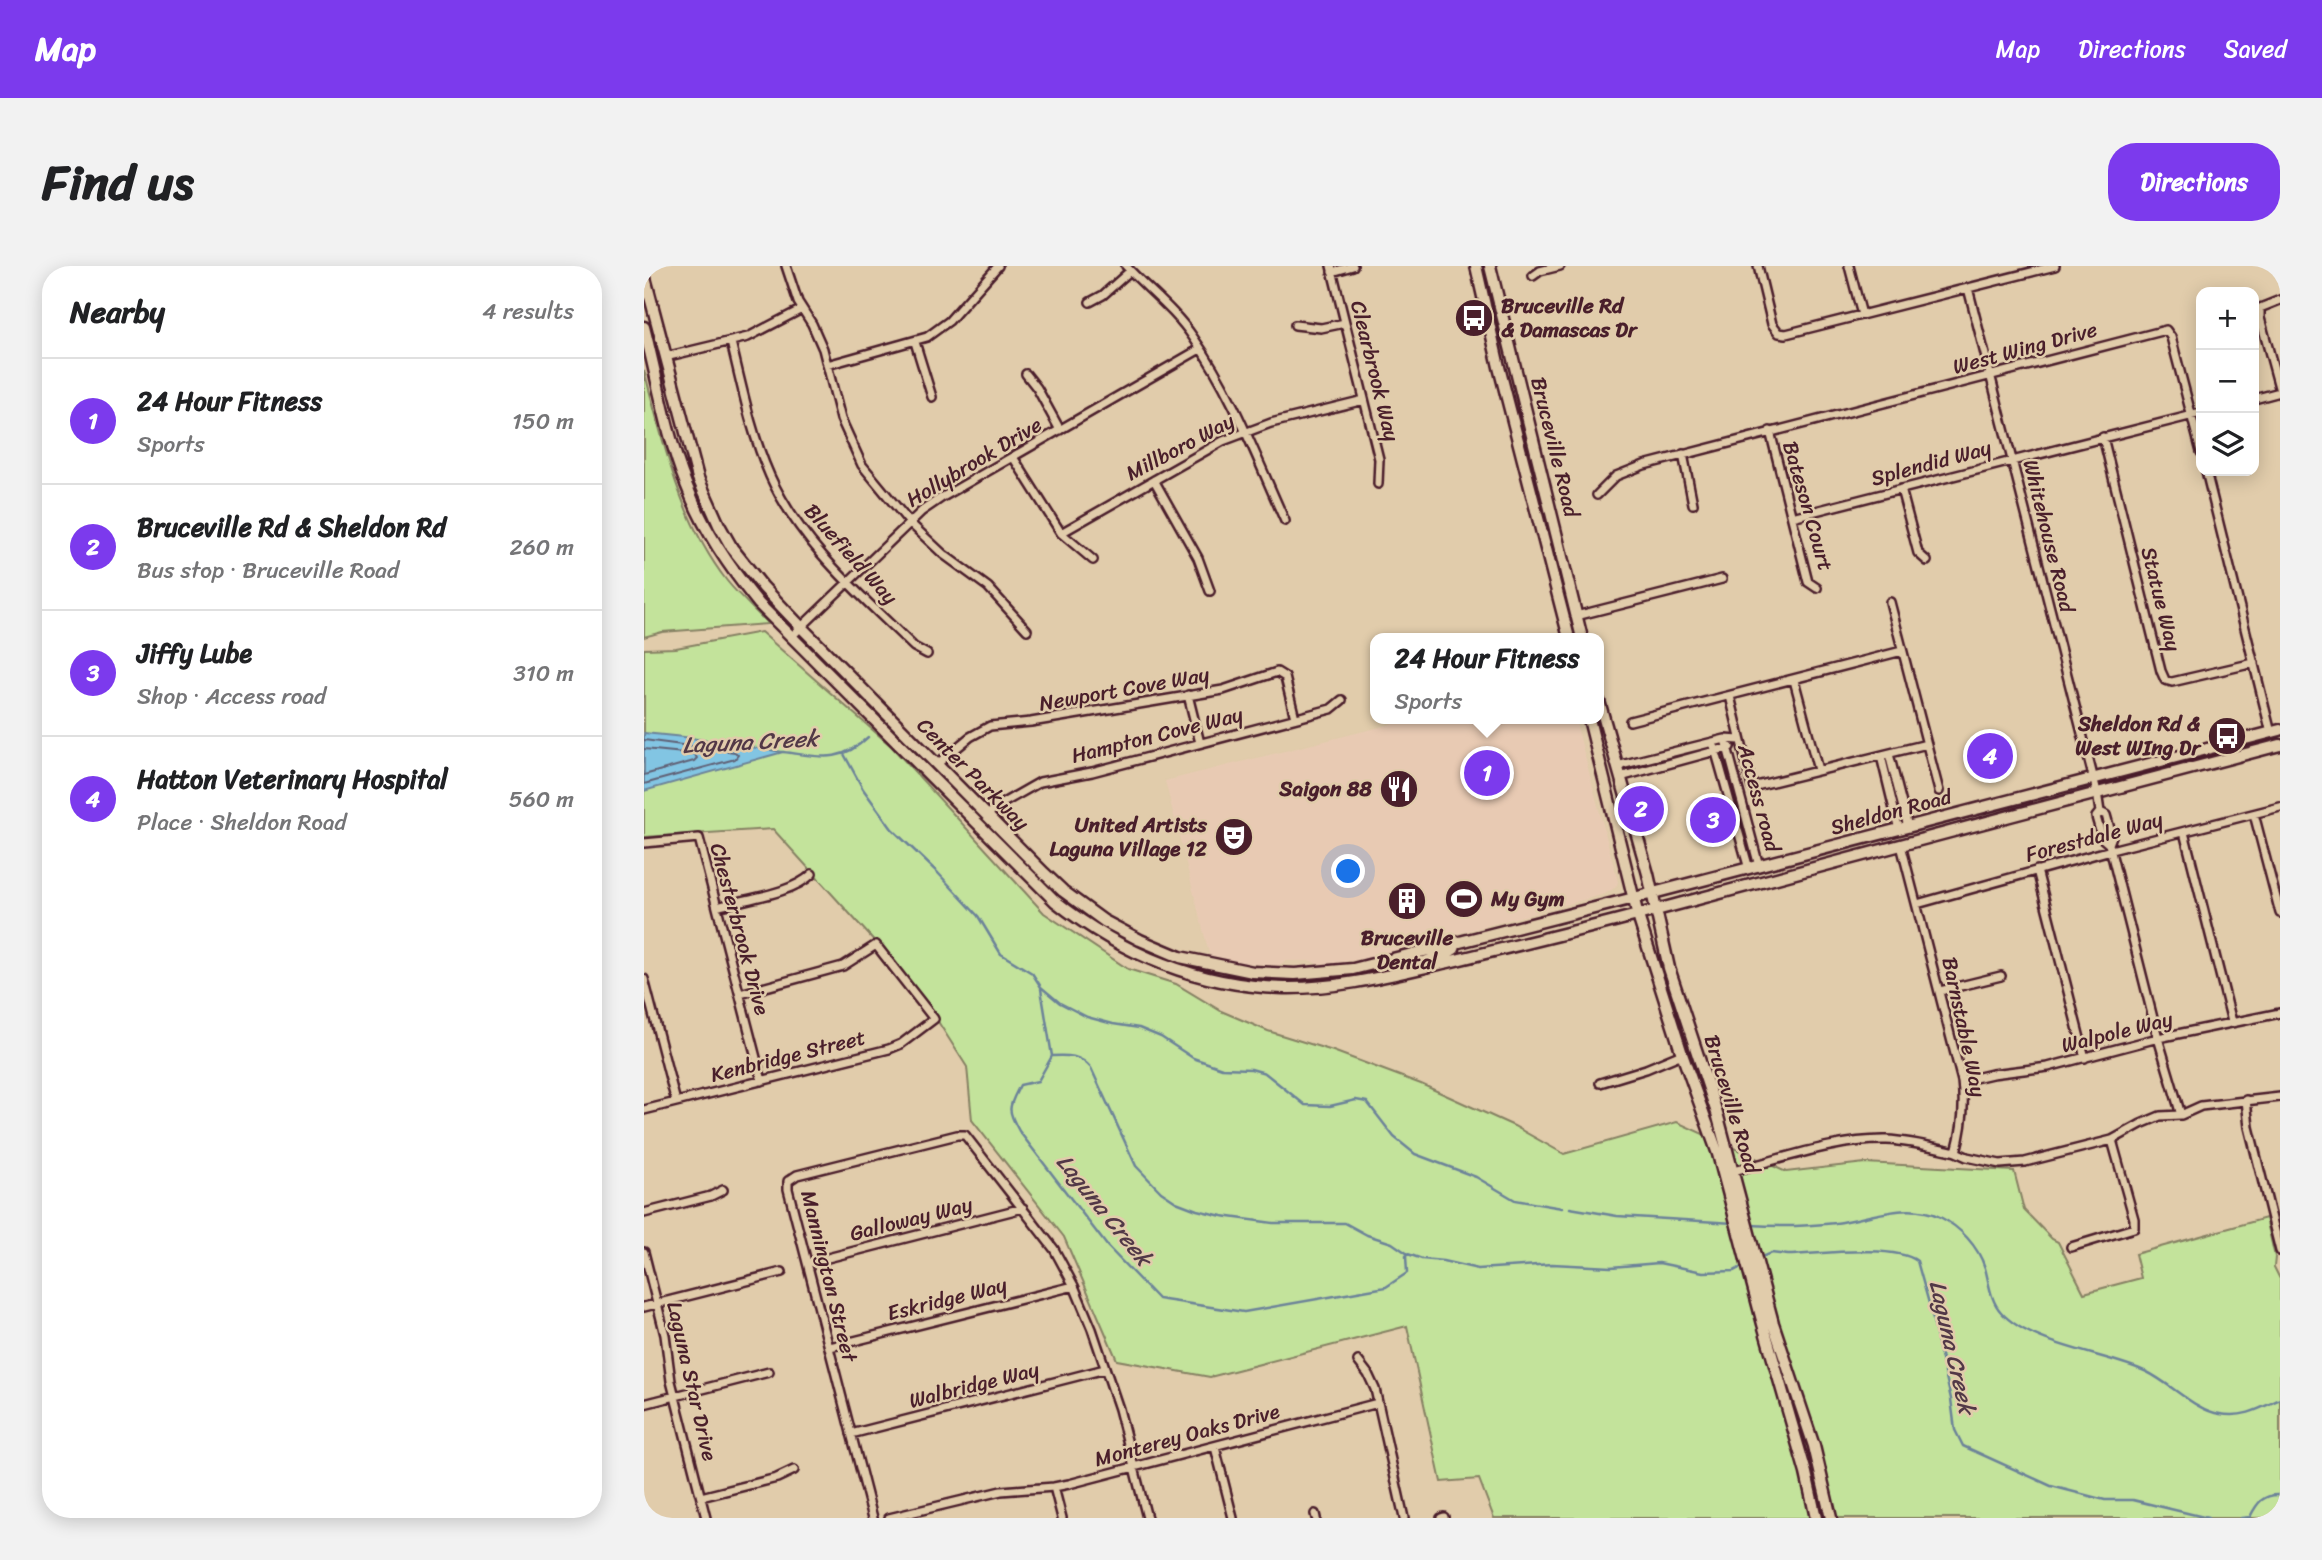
<!DOCTYPE html>
<meta charset="utf-8">
<style>
body{margin:0;font-family:Sriracha,sans-serif;background:#f2f2f2;color:#202124}
.controls{position:absolute;right:21px;top:21px;display:grid;overflow:hidden;border-radius:14px;box-shadow:0 4px 18px #0003}
.controls button{width:63px;height:63px;display:grid;place-items:center;padding:0;border:0;border-bottom:2px solid #e0e0e0;background:#fff;color:#202124;font:35px sans-serif}
.you{position:absolute;left:705px;top:606px;width:24px;height:24px;margin:-18px;border:5px solid #fff;border-radius:50%;background:#1a73e8;box-shadow:0 0 0 10px #1a73e833}
.badge{display:grid;place-items:center;width:46px;height:46px;border-radius:50%;background:#7c3aed;color:#fff;font-size:23px;font-weight:700}
.pin{position:absolute;translate:-50% -50%;border:4px solid #fff;box-shadow:0 2px 7px #0006}
.popup{position:absolute;left:726px;top:367px;width:234px;height:91px;box-sizing:border-box;display:grid;place-content:center;border-radius:14px;background:#fff;filter:drop-shadow(0 2px 5px #0005);font-size:23px;white-space:nowrap;color:#757577}
.popup b{font-size:26px;color:#202124}
.popup::after{content:'';position:absolute;left:50%;top:100%;margin-left:-14px;border:14px solid transparent;border-top-color:#fff}
.list{margin:0;padding:0;list-style:none}
h2{display:flex;justify-content:space-between;align-items:center;height:91px;margin:0;padding:0 28px;font-size:30px}
h2 small{font-size:23px;font-weight:400;color:#757577}
.list li{display:grid;grid-template-columns:46px 1fr auto;gap:21px;align-items:center;box-sizing:border-box;height:126px;padding:0 28px;border-top:2px solid #e0e0e0}
.list b{display:block;font-size:26px;white-space:nowrap}
.list p{margin:0;font-size:23px;white-space:nowrap;color:#757577}
.list em{font-size:23px;font-style:normal;color:#757577}
.icon{flex:none;width:38px;height:38px;fill:none;stroke:currentColor;stroke-width:2;stroke-linecap:round;stroke-linejoin:round}
.map{position:relative;flex:none;width:1636px;height:1252px;overflow:hidden;border-radius:28px}
header{display:flex;align-items:center;gap:42px;box-sizing:border-box;height:98px;padding:0 35px;background:#7c3aed;color:#fff}
header strong{font-size:33px}
nav{display:flex;gap:38px;margin-inline-start:auto;font-size:24px}
.intro{display:flex;align-items:center;justify-content:space-between;box-sizing:border-box;height:168px;padding:0 42px}
h1{margin:0;font-size:49px}
.button{padding:18px 32px;border-radius:28px;background:#7c3aed;color:#fff;font-size:24px;font-weight:700}
main{display:flex;gap:42px;padding:0 42px}
aside{flex:1;background:#fff;border-radius:28px;box-shadow:0 4px 18px #0003}
.map>svg:first-child{display:block}
</style>
<header>
<strong>Map</strong>
<nav><a>Map</a><a>Directions</a><a>Saved</a></nav>
</header>
<div class="intro"><h1>Find us</h1><a class="button">Directions</a></div>
<main>
<aside>
<h2>Nearby<small>4 results</small></h2>
<ul class="list">
<li><span class="badge">1</span><div><b>24 Hour Fitness</b><p>Sports</p></div><em>150 m</em></li>
<li><span class="badge">2</span><div><b>Bruceville Rd &amp; Sheldon Rd</b><p>Bus stop · Bruceville Road</p></div><em>260 m</em></li>
<li><span class="badge">3</span><div><b>Jiffy Lube</b><p>Shop · Access road</p></div><em>310 m</em></li>
<li><span class="badge">4</span><div><b>Hatton Veterinary Hospital</b><p>Place · Sheldon Road</p></div><em>560 m</em></li>
</ul>
</aside>
<div class="map">
<svg width="1636" height="1252" viewBox="0 0 1636 1252">
<rect width="100%" height="100%" fill="#e1ccab"/>
<filter id="ink" filterUnits="userSpaceOnUse"><feTurbulence type="fractalNoise" baseFrequency=".0143" numOctaves="2"/><feDisplacementMap in="SourceGraphic" scale="14" xChannelSelector="R" yChannelSelector="G"/><feConvolveMatrix kernelMatrix="1 2 1 2 8 2 1 2 1" color-interpolation-filters="sRGB"/></filter>
<g filter="url(#ink)">
<path fill="#e8cab3" d="M 768,453 L 931,453 L 974,616 L 972,621 L 961,628 L 723,692 L 683,699 L 673,698 L 668,695 L 641,695 L 634,700 L 589,696 L 566,691 L 521,515 Z"/>
<path fill="#c3e39b" stroke="#868163" stroke-width="2" d="M 0,104 C 19,176 36,255 83,315 C 95,330 111,344 124,358 L 18,366 L 0,371 Z
M 117,366 L 247,480 L 400,647 L 484,703 L 532,718 L 577,745 L 624,765 L 689,785 L 777,818 L 870,860 L 920,888 L 1033,856 L 1142,906 L 1221,897 L 1370,905 L 1380,944 L 1408,973 L 1414,976 L 1440,1027 L 1497,1012 L 1491,988 L 1622,952 L 1631,991 L 1630,1001 L 1636,1013 L 1636,1252 L 850,1252 L 835,1213 L 797,1216 L 763,1060 L 566,1111 L 473,1094 L 420,971 L 328,854 L 323,801 L 293,754 L 235,680 L 129,563 L 0,571 L 0,383 L 32,382 Z"/>
<path fill="#82c5e3" stroke="#6c8399" stroke-width="2" d="M 0,467 L 40,471 L 139,486 L 0,525 Z"/>
<g fill="none" stroke-linecap="round" stroke-linejoin="round">
<path stroke="#606175" stroke-width="2" d="M 0,474 L 91,486 L 94,489 L 91,493 L 0,518
M 0,483 L 50,488 L 53,492 L 50,495 L 0,509"/>
<path stroke="#6c8399" stroke-width="2.5" d="M 139,486 C 175,490 195,499 224,471
M 200,488 L 219,523 L 248,563 L 294,607 L 334,650 L 357,688 L 388,707 L 397,721 L 416,737 L 443,751 L 469,758 L 495,762 L 517,771 L 549,792 L 578,802 L 607,803 L 621,807 L 661,839 L 686,840 L 712,834 L 723,836 L 750,871 L 771,888 L 832,911 L 871,934 L 918,942
M 397,723 L 408,790 C 424,789 436,789 447,802 L 492,900 L 517,926 L 532,936 L 553,944 L 578,950 L 629,957 L 701,957 L 723,969 L 748,977 L 764,988
M 408,790 L 394,815 L 376,819 C 365,841 362,842 375,865 L 464,981 L 514,1033 L 600,1046 L 742,1021 L 763,1007 L 762,990 L 764,988 L 778,993 L 799,995 L 834,1003 L 908,998 L 967,1001 L 1015,997 L 1059,1006 L 1090,1005 L 1101,999
M 926,942 L 973,950 L 1090,957
M 1107,959 C 1135,961 1165,960 1192,957 C 1226,952 1264,935 1296,951 C 1316,961 1334,980 1341,1002 C 1345,1016 1346,1034 1357,1046 C 1387,1080 1462,1087 1503,1106 C 1526,1117 1552,1145 1576,1148 C 1600,1152 1615,1143 1636,1133
M 1113,993 L 1127,987 L 1144,989 C 1173,988 1251,978 1273,995 L 1286,1041 L 1307,1133 L 1311,1164 L 1319,1180 L 1407,1220 L 1461,1234 L 1489,1234 L 1564,1252
M 1597,1252 L 1606,1251 C 1613,1237 1619,1228 1636,1229"/>
<g stroke="#4a1f2b" stroke-width="12">
<path id="street" d="M 142,0 L 154,36 L 168,58 L 179,83 L 197,153 L 218,199 L 265,256 L 299,288 L 344,321 L 383,364
M 482,0 C 504,24 530,43 549,71 C 588,126 613,193 641,255
M 687,0 L 735,193 L 734,218
M 1114,0 L 1128,58 L 1135,67 L 1142,68 L 1411,0
M 1205,0 L 1218,49
M 688,6 L 709,0
M 889,10 L 896,5 L 916,0
M 1324,22 L 1453,526 L 1456,546
M 1636,34 L 1616,42 L 1616,52 L 1636,125
M 446,36 L 459,29 L 486,5
M 651,59 L 677,62 L 701,57
M 87,76 C 98,121 107,167 126,210 C 157,279 217,329 270,381 L 283,388
M 271,76 L 288,131
M 21,91 L 104,71 L 158,43
M 183,99 L 283,71 L 305,55 L 354,0
M 382,108 L 393,122 L 416,164
M 1610,133 L 1636,126
M 1126,165 L 1164,316 L 1173,322
M 1459,171 L 1517,405 L 1521,414 L 1528,416 L 1610,397
M 1039,188 L 1049,238
M 369,191 L 417,267 L 449,294
M 1562,205 L 1627,467
M 510,214 L 554,292 L 566,325
M 1257,223 L 1274,287 L 1283,295
M 953,229 L 972,210 L 1000,199 L 1522,64 L 1527,71 L 1557,186
M 1148,251 L 1557,147
M 417,267 L 579,175 L 627,157 L 720,134
M 1246,336 L 1295,525
M 932,350 L 1078,313
M 147,371 L 278,245 L 297,232 L 556,83
M 1150,414 L 1174,504
M 544,429 L 556,477
M 1086,430 L 1108,521 L 1283,478
M 986,455 L 1258,385
M 1081,473 L 1115,600
M 1069,476 L 1105,603
M 1245,488 L 1264,561
M 1237,490 L 1255,564
M 292,499 L 326,471 L 346,460 L 387,456 L 579,424 L 633,406 L 641,411 L 651,452
M 973,500 L 1081,473 L 1096,474
M 976,511 L 1086,481
M 1610,548 L 1636,647
M 343,550 L 352,541 L 396,516 L 448,506 L 687,443 L 698,434
M 1540,566 L 1588,756
M 0,577 L 55,572 L 118,815
M 1465,578 L 1458,572 L 1452,551 L 1456,546 L 1462,549 L 1468,570 L 1465,578 L 1514,772 L 1537,849
M 1257,579 L 1318,815 C 1321,840 1319,861 1312,886 L 1323,891 L 1356,898 L 1381,896 L 1468,874 L 1497,858 L 1516,850 L 1537,849 L 1557,840 L 1636,831
M 1393,604 L 1441,792
M 1273,638 L 1467,584 L 1636,541
M 73,641 C 100,633 148,628 168,608
M 0,713 L 32,836
M 1296,725 L 1357,710
M 1318,815 L 1348,808 L 1404,801 L 1514,772 L 1636,747
M 956,817 L 1002,803 L 1038,788
M 1602,834 L 1605,861 L 1636,985
M 0,844 L 245,783 L 257,778 L 290,753 L 232,679 L 199,700 L 96,728
M 1089,905 C 1139,893 1191,873 1243,874 C 1266,875 1289,881 1312,886
M 0,947 L 67,930 L 79,924
M 1427,981 L 1490,962 L 1490,953 L 1468,874
M 0,986 L 21,1069 L 27,1115 L 62,1252
M 164,997 L 379,942
M 0,1041 L 138,1006
M 186,1081 L 430,1020
M 714,1095 L 724,1108 L 731,1123 L 760,1252
M 0,1138 L 125,1106
M 207,1168 L 461,1103
M 571,1181 L 589,1252
M 410,1221 L 418,1252
M 57,1231 L 133,1212 L 150,1204
M 671,1248 L 672,1252
M 229,1252 L 144,923 L 144,915 L 153,909 L 313,869 L 321,869 L 410,983 L 430,1020 L 448,1063 L 475,1143 L 503,1252
M 245,1252 L 357,1225 L 410,1221 L 425,1218 L 734,1137
M 797,1252 L 800,1251"/>
</g>
<g stroke="#4a1f2b" stroke-width="15">
<path id="secondary" d="M 832,0 L 855,101 L 925,372
M 846,0 L 938,372
M 0,8 L 54,212 L 75,259 L 88,282 L 119,321 L 157,361 L 400,607 L 419,625 L 460,655 L 496,674 L 536,691 L 609,706 L 651,708 L 709,703 L 990,632 L 1636,464
M 0,61 C 13,111 23,171 42,218 C 59,263 85,301 115,338 L 411,635 C 478,688 555,720 640,722 C 697,723 750,708 804,696 C 875,679 946,662 1016,643 C 1223,588 1429,533 1636,479
M 955,435 L 1004,608 L 1025,702 L 1073,847 L 1129,1057 L 1170,1180 L 1187,1252
M 945,453 L 994,650 L 1038,788 L 1074,888 L 1119,1058 L 1162,1207 L 1172,1252
M 774,699 C 786,693 800,690 810,683 L 811,678"/>
</g>
<use href="#street" stroke="#e1ccab" stroke-width="7"/>
<use href="#secondary" stroke="#e1ccab" stroke-width="10"/>
</g>
</g>
<defs>
<g id="bus-disc" transform="scale(2.0125)"><circle r="9.5" fill="#4a1f2b" stroke="#e1ccab"/><path d="M-5-6H5V4H4V6H2V4H-2V6H-4V4H-5ZM-3.5-4V0h7V-4ZM-3.5 1.2v1.5H-2V1.2ZM2 1.2v1.5H3.5V1.2Z" fill="#fff"/></g>
<g id="restaurant-disc" transform="scale(2.0125)"><circle r="9.5" fill="#4a1f2b" stroke="#e1ccab"/><path d="M-5-6h1v4h1v-4h1v4h1v-4h1v5L-1.5 .5V6h-2V.5L-5-1ZM5-6V6H3V1.5H1.5Q1.5-4 5-6Z" fill="#fff"/></g>
<g id="theatre-disc" transform="scale(2.0125)"><circle r="9.5" fill="#4a1f2b" stroke="#e1ccab"/><path d="M-5-5.5Q0-4 5-5.5V0Q5 5 0 6Q-5 5-5 0ZM-3.3-2.5H-1v1.5H-3.3ZM1-2.5H3.3v1.5H1ZM-2.8 1Q0 5.5 2.8 1Z" fill="#fff"/></g>
<g id="stadium-disc" transform="scale(2.0125)"><circle r="9.5" fill="#4a1f2b" stroke="#e1ccab"/><path d="M0-5a6.5 5 0 1 0 0 10a6.5 5 0 1 0 0-10ZM-3.5-1.8h7v3.6h-7Z" fill="#fff"/></g>
<g id="building-disc" transform="scale(2.0125)"><circle r="9.5" fill="#4a1f2b" stroke="#e1ccab"/><path d="M-4-6H4V6H1V3H-1V6H-4ZM-2.5-4.3h1.7v1.8h-1.7ZM.8-4.3h1.7v1.8H.8ZM-2.5-1h1.7V.8h-1.7ZM.8-1h1.7V.8H.8Z" fill="#fff"/></g>
</defs>
<g fill-rule="evenodd">
<use href="#bus-disc" x="830" y="52"/>
<use href="#bus-disc" x="1583" y="470"/>
<use href="#restaurant-disc" x="755" y="523"/>
<use href="#theatre-disc" x="590" y="571"/>
<use href="#stadium-disc" x="820" y="633"/>
<use href="#building-disc" x="763" y="635"/>
</g>
<g text-anchor="middle" dominant-baseline="central" stroke-width="5" stroke-linejoin="round" paint-order="stroke">
<g font-size="21" font-weight="bold" fill="#4a1f2b" stroke="#e1ccab" text-anchor="end">
<text x="857" y="40" text-anchor="start">Bruceville Rd<tspan x="857" dy="24">&amp; Damascas Dr</tspan></text>
<text x="1556" y="458">Sheldon Rd &amp;<tspan x="1556" dy="24">West WIng Dr</tspan></text>
<text x="728" y="523">Saigon 88</text>
<text x="563" y="559">United Artists<tspan x="563" dy="24">Laguna Village 12</tspan></text>
<text x="847" y="633" text-anchor="start">My Gym</text>
<text x="763" y="672" text-anchor="middle">Bruceville<tspan x="763" dy="24">Dental</tspan></text>
</g>
<g font-size="21" fill="#4a1f2b" stroke="#e1ccab">
<text transform="translate(1381 82) rotate(-15)">West Wing Drive</text>
<text transform="translate(731 105) rotate(76)">Clearbrook Way</text>
<text transform="translate(536 181) rotate(-28)">Millboro Way</text>
<text transform="translate(911 181) rotate(76)">Bruceville Road</text>
<text transform="translate(330 196) rotate(-31)">Hollybrook Drive</text>
<text transform="translate(1287 197) rotate(-15)">Splendid Way</text>
<text transform="translate(1164 240) rotate(74)">Bateson Court</text>
<text transform="translate(1405 270) rotate(76)">Whitehouse Road</text>
<text transform="translate(207 288) rotate(48)">Bluefield Way</text>
<text transform="translate(1517 333) rotate(76)">Statue Way</text>
<text transform="translate(480 423) rotate(-10)">Newport Cove Way</text>
<text transform="translate(513 469) rotate(-14)">Hampton Cove Way</text>
<text transform="translate(329 508) rotate(45)">Center Parkway</text>
<text transform="translate(1115 532) rotate(75)">Access road</text>
<text transform="translate(1247 546) rotate(-15)">Sheldon Road</text>
<text transform="translate(1450 571) rotate(-15)">Forestdale Way</text>
<text transform="translate(96 663) rotate(75)">Chesterbrook Drive</text>
<text transform="translate(1320 761) rotate(78)">Barnstable Way</text>
<text transform="translate(1473 766) rotate(-14)">Walpole Way</text>
<text transform="translate(144 790) rotate(-14)">Kenbridge Street</text>
<text transform="translate(1088 838) rotate(73)">Bruceville Road</text>
<text transform="translate(267 953) rotate(-14)">Galloway Way</text>
<text transform="translate(185 1010) rotate(76)">Mannington Street</text>
<text transform="translate(303 1033) rotate(-14)">Eskridge Way</text>
<text transform="translate(48 1115) rotate(77)">Laguna Star Drive</text>
<text transform="translate(330 1119) rotate(-14)">Walbridge Way</text>
<text transform="translate(543 1169) rotate(-15)">Monterey Oaks Drive</text>
</g>
<g font-size="23" font-style="italic" fill="#523847" stroke="#e1ccab">
<text transform="translate(106 476) rotate(-3)">Laguna Creek</text>
<text transform="translate(460 944) rotate(51)">Laguna Creek</text>
<text transform="translate(1308 1081) rotate(77)">Laguna Creek</text>
</g>
</g>
</svg>
<div class="controls">
<button>+</button>
<button>−</button>
<button><svg class="icon" aria-label="layers" viewBox="0 0 24 24"><path d="M12 4l9 5-9 5-9-5zM3 14l9 5 9-5"/></svg></button>
</div>
<div class="you"></div>
<div class="pin badge" style="left:843px;top:507px">1</div>
<div class="popup"><b>24 Hour Fitness</b>Sports</div>
<div class="pin badge" style="left:997px;top:543px">2</div>
<div class="pin badge" style="left:1069px;top:554px">3</div>
<div class="pin badge" style="left:1346px;top:490px">4</div>
</div>
</main>
